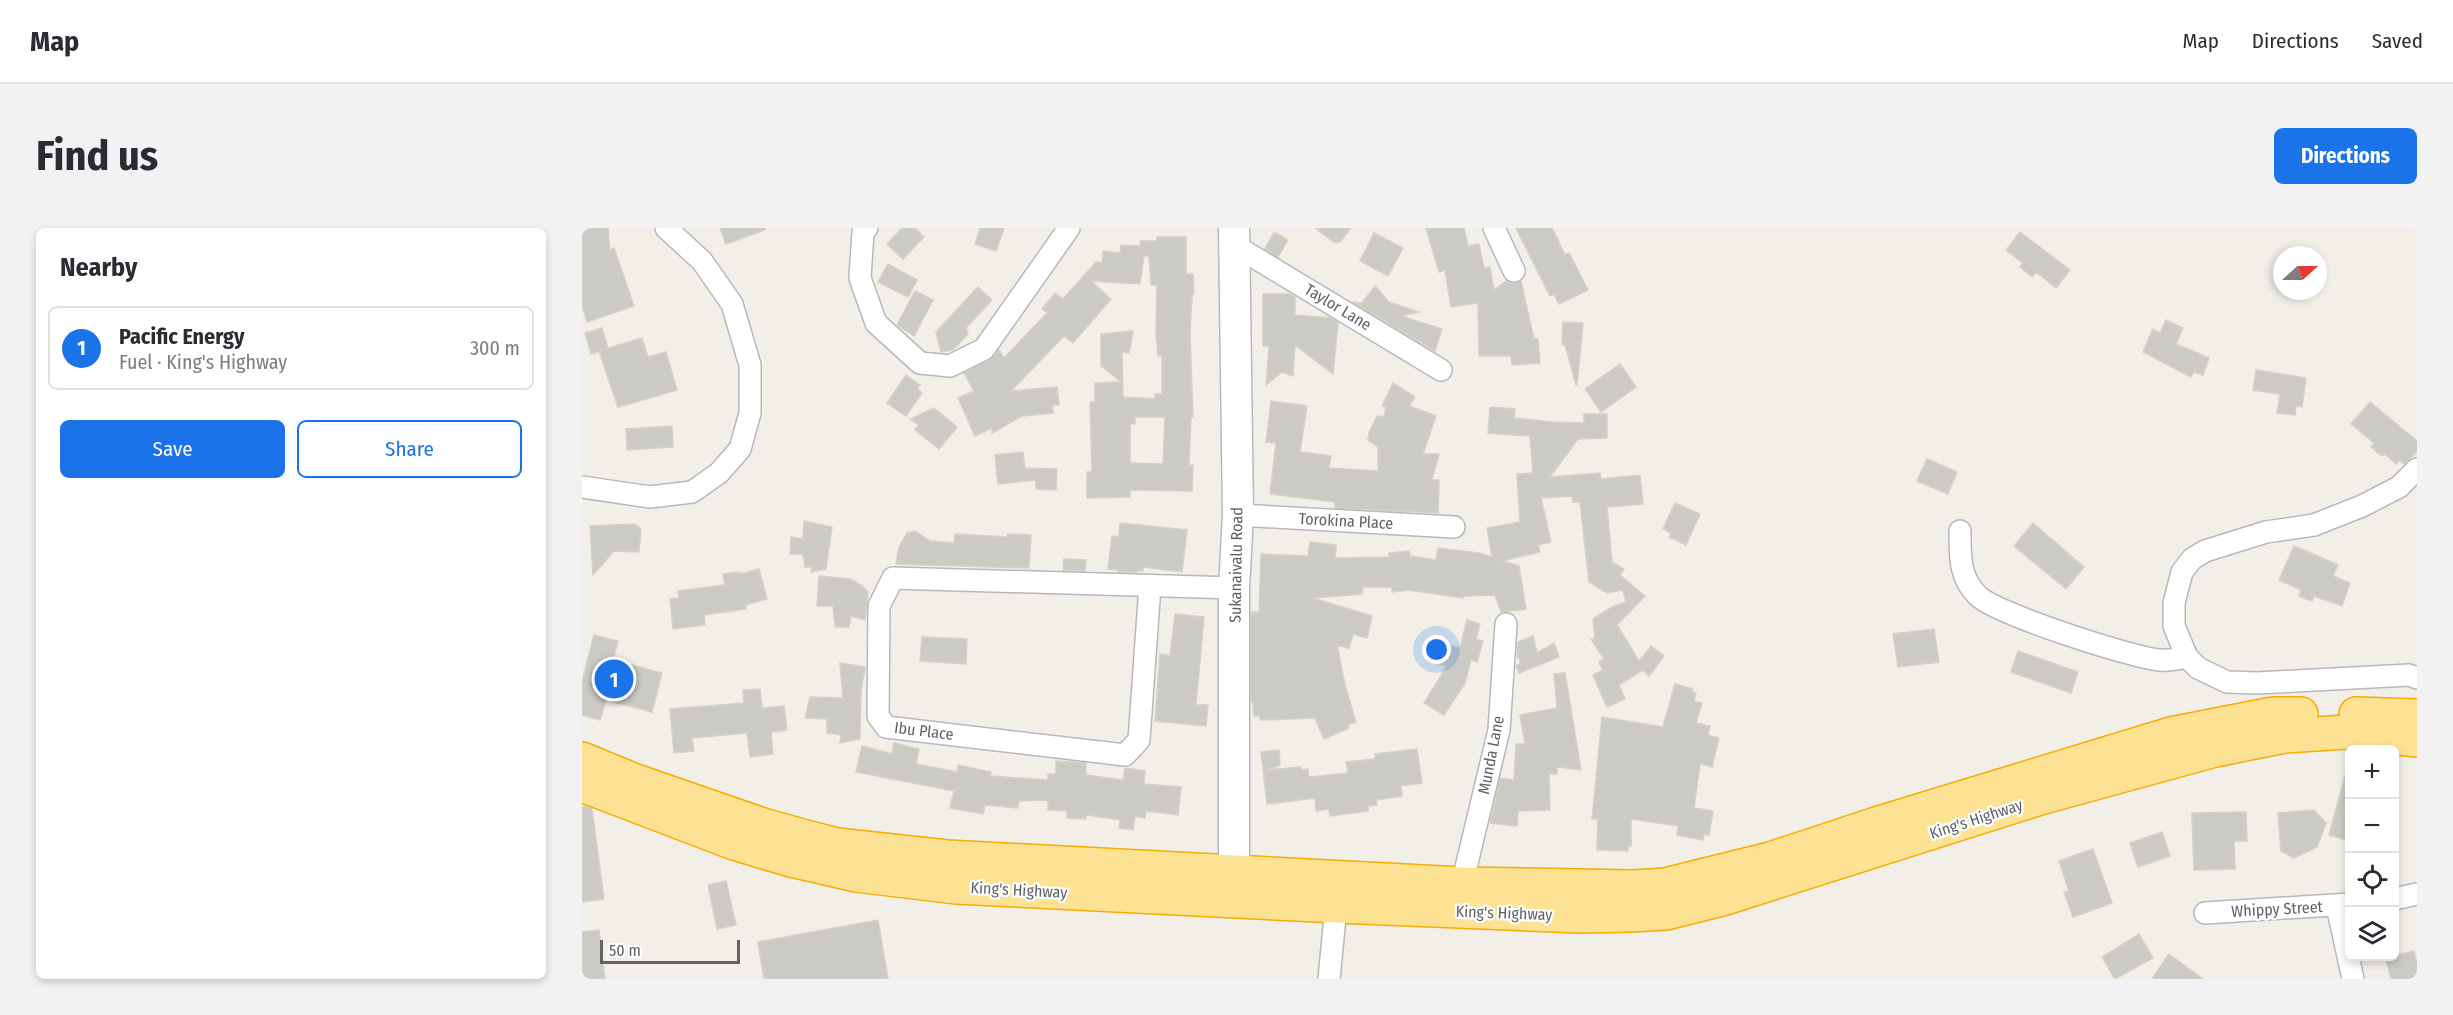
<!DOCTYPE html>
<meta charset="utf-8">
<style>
body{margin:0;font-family:"Fira Sans Condensed",sans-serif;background:#f2f2f3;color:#2b2b33}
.controls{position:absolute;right:18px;bottom:18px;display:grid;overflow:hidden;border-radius:9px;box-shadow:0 3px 9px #0003}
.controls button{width:54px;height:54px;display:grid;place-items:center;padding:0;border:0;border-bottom:2px solid #e1e1e2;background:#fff;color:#2b2b33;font:30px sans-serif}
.compass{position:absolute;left:1691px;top:18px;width:54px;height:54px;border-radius:50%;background:#fff;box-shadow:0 3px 9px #0003;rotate:69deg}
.scale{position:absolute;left:18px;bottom:15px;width:140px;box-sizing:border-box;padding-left:6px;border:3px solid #5f6368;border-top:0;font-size:16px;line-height:21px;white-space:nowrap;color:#5f6368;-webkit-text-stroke:4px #fff;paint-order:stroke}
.you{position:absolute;left:855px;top:422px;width:21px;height:21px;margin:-15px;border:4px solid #fff;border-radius:50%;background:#1a73e8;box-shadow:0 0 0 9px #1a73e833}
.badge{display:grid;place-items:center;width:39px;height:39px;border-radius:50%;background:#1a73e8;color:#fff;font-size:20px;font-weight:700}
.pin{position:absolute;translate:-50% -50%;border:3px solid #fff;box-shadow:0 2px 6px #0006}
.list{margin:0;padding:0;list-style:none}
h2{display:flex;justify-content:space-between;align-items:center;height:78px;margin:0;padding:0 24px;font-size:26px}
h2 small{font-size:20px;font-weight:400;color:#7c7c81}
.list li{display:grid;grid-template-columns:39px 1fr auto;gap:18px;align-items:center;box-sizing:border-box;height:84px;margin:0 12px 12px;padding:0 12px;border:2px solid #e1e1e2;border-radius:9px}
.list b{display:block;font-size:22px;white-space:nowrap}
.list p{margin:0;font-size:20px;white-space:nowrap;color:#7c7c81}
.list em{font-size:20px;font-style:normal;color:#7c7c81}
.actions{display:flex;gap:12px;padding:18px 24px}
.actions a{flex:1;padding:14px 0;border:2px solid #1a73e8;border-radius:9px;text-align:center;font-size:21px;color:#1a73e8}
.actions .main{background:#1a73e8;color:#fff}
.icon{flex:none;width:33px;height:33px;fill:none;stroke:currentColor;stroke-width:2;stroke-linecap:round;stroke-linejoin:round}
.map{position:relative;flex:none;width:1835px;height:751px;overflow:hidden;border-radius:9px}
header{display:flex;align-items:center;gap:36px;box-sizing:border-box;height:84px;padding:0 30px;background:#fff;border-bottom:2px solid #e1e1e2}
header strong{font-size:28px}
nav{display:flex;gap:33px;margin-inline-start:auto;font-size:21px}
.intro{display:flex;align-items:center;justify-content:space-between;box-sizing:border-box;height:144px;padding:0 36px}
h1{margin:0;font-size:42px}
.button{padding:15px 27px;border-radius:9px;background:#1a73e8;color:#fff;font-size:21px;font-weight:700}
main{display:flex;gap:36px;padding:0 36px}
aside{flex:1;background:#fff;border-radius:9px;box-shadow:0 3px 9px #0003}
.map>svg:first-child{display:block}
</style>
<header>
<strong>Map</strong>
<nav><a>Map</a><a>Directions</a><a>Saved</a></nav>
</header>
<div class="intro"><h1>Find us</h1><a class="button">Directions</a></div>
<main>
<aside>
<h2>Nearby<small></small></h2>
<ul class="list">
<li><span class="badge">1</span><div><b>Pacific Energy</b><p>Fuel · King's Highway</p></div><em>300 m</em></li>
</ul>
<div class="actions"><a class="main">Save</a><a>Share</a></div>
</aside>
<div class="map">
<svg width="1835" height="751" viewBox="0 0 1835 751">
<rect width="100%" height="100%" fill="#f1efe8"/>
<path fill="#cccac5" stroke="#d6d1c6" stroke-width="1.5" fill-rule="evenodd" d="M 0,0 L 26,0 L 28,23 L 32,20 L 52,78 L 5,94 L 0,77 Z
M 138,0 L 183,0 L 183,2 L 144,16 Z
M 320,0 L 333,0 L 342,9 L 321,31 L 305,16 Z
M 398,0 L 422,0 L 414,23 L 393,16 Z
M 733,0 L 769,0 L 758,14 L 752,14 Z
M 844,0 L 882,0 L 886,18 L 897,16 L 902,40 L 908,39 L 912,62 L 924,53 L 931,56 L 939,53 L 952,111 L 956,111 L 958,135 L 930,137 L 929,128 L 897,128 L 896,75 L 869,79 L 863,42 L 857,44 Z
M 934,0 L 970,0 L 983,27 L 987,25 L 1006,62 L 977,76 L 972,66 L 968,68 Z
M 692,4 L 706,12 L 696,29 L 683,21 Z
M 1438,4 L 1488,42 L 1474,60 L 1454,44 L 1450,49 L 1438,39 L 1441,35 L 1424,22 Z
M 792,5 L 821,20 L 806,48 L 778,33 Z
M 575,9 L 604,9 L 604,46 L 611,46 L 612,66 L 610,67 L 608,104 L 611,189 L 609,189 L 607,237 L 611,237 L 610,263 L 548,262 L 548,269 L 505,270 L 505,244 L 510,244 L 508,174 L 513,174 L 513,155 L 539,154 L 519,138 L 519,106 L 551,103 L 547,125 L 540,124 L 541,169 L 573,171 L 573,166 L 580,166 L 580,127 L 576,128 L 574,105 L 575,57 L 569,57 L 567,28 L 562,28 L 558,56 L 509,53 L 529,71 L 491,115 L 482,108 L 429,163 L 475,159 L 477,177 L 470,177 L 471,185 L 440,188 L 410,205 L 410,200 L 393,208 L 376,170 L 392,163 L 382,145 L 408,132 L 417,122 L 422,130 L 465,85 L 460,81 L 473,65 L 481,71 L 514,34 L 520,35 L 521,23 L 538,25 L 539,17 L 559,18 L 558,13 L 575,13 ZM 553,189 L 583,189 L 581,236 L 548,235 L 548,196 L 553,196 Z
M 306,36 L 335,52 L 326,69 L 296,54 Z
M 793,58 L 807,74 L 837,84 L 819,88 L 860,101 L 853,123 L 771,74 L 780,75 Z
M 396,59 L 410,72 L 384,100 L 386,106 L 371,122 L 359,124 L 354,104 Z
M 333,63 L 351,72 L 332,108 L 315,97 Z
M 681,66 L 708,66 L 713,69 L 713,87 L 749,90 L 756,95 L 751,146 L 713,117 L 711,148 L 700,144 L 684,157 L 687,118 L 681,118 Z
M 1584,92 L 1601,100 L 1594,116 L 1627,130 L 1621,147 L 1612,144 L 1609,149 L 1561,124 L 1571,101 L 1578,105 Z
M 981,94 L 1001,95 L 995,157 L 994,157 L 983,117 L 980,116 Z
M 20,100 L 26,120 L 9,126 L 3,105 Z
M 60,110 L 66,129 L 84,124 L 95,162 L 36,179 L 17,123 Z
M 1038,136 L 1054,159 L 1019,184 L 1003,161 Z
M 1674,142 L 1724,150 L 1720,179 L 1714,178 L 1713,187 L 1695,185 L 1698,166 L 1671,162 Z
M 324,147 L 338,157 L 335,160 L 340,165 L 324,188 L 305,175 Z
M 811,155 L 833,169 L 827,178 L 854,188 L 841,226 L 857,226 L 850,252 L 857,252 L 856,285 L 753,280 L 753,274 L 688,266 L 694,215 L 684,214 L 689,173 L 725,178 L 718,224 L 749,228 L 747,240 L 796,243 L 796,219 L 786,212 L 787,205 L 795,188 L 802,189 L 804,179 L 800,178 Z
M 1788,174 L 1835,213 L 1835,224 L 1822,236 L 1817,232 L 1814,236 L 1803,226 L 1800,228 L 1789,219 L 1792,215 L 1769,196 Z
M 908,179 L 933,181 L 932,190 L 970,194 L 1002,195 L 1002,186 L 1025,186 L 1025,210 L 996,211 L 968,249 L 1018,245 L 1019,251 L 1058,247 L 1061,276 L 1025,279 L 1030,334 L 1042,341 L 1038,347 L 1063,368 L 1035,397 L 1057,433 L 1069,418 L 1082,428 L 1067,448 L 1061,442 L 1037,457 L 1043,471 L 1025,479 L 1011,447 L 1021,442 L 1017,434 L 1022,431 L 1009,411 L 1013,410 L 1011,391 L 1030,379 L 1044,374 L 1041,362 L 1025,365 L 1007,354 L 998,274 L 991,274 L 990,268 L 959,270 L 969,314 L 956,317 L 958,324 L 920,333 L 937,338 L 944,381 L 919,384 L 913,367 L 881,368 L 881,370 L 826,362 L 810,364 L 810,359 L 781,359 L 780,366 L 731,370 L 790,388 L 785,410 L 771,406 L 767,420 L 755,417 L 763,457 L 774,494 L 766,497 L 767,500 L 742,511 L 733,490 L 678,492 L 678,488 L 672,488 L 671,474 L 669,474 L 669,384 L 677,384 L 679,326 L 726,328 L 728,314 L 754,317 L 753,330 L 807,329 L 807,325 L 827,323 L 828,328 L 854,332 L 856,320 L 897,325 L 910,329 L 905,300 L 938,294 L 935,246 L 951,245 L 948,208 L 906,205 Z
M 352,180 L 375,199 L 357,221 L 333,202 L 337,197 L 328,191 Z
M 90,198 L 91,219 L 45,222 L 44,201 Z
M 441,224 L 443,240 L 475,241 L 474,262 L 454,261 L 454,252 L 416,256 L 413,227 Z
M 1345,231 L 1375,244 L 1366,266 L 1335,253 Z
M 1093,275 L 1118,286 L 1104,317 L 1087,309 L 1089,305 L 1081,301 Z
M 222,293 L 250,299 L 244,341 L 229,344 L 230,339 L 223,339 L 221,326 L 208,326 L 209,309 L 221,311 Z
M 538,295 L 605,302 L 600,344 L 561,339 L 561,343 L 555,342 L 555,344 L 536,344 L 536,342 L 526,341 L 530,308 L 537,309 Z
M 1451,295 L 1502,339 L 1484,361 L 1432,318 Z
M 53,296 L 59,301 L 57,324 L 32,323 L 11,347 L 8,298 Z
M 333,303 L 348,313 L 372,315 L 373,306 L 425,309 L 426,306 L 449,307 L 447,340 L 314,336 L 317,319 L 325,305 Z
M 1712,318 L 1756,337 L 1751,348 L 1768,355 L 1760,378 L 1732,368 L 1730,373 L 1717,368 L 1719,362 L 1697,352 Z
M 482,331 L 504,332 L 503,343 L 481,342 Z
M 177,341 L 185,371 L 163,377 L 164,381 L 122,387 L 123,397 L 91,401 L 88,371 L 97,370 L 96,363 L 143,357 L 141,346 L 158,344 L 159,346 Z
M 237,348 L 268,351 L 279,357 L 286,364 L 283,392 L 269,388 L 267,399 L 253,399 L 251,378 L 235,378 Z
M 593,386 L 622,389 L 614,477 L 626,477 L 624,498 L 573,493 L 578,426 L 588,428 Z
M 885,392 L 898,396 L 894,411 L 901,413 L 895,434 L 889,432 L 883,455 L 862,487 L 842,475 L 865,438 L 849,434 L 854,414 L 878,420 Z
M 1352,401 L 1357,434 L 1316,439 L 1311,406 Z
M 12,407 L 36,413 L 31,432 L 80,445 L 70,484 L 24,472 L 18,492 L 0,487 L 0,454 Z
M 951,408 L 955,425 L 972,415 L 977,429 L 937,445 L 934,438 L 939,435 L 935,427 L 936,414 Z
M 340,409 L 385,411 L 384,436 L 338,433 Z
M 1436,423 L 1496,444 L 1489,465 L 1429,444 Z
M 258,435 L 283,439 L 279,463 L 278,511 L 258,515 L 259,507 L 245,505 L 245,491 L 223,490 L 228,469 L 261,470 Z
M 983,445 L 999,542 L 975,539 L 975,546 L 967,546 L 968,582 L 936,583 L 935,598 L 908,595 L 918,550 L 932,552 L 934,516 L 943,516 L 938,487 L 975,480 L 972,446 Z
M 1093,456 L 1111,461 L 1110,464 L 1114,465 L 1112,473 L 1120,475 L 1114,495 L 1128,498 L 1126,507 L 1137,510 L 1130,539 L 1118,536 L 1112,580 L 1131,583 L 1127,607 L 1122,606 L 1121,612 L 1095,607 L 1096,598 L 1049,591 L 1049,618 L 1046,618 L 1046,623 L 1015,622 L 1016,591 L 1010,591 L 1020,489 L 1081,499 Z
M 178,461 L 180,480 L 202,478 L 205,502 L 189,504 L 191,526 L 168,529 L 165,505 L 110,510 L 112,523 L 92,525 L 88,481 L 162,475 L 161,462 Z
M 312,515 L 337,521 L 334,536 L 375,544 L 376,537 L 409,544 L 408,548 L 466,552 L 466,546 L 474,546 L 474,533 L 504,535 L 504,547 L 541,552 L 543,540 L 563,543 L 562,556 L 599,559 L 596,587 L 564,583 L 563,590 L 553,588 L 551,602 L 537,600 L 538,592 L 504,587 L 504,591 L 485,590 L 485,583 L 466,582 L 466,572 L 437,573 L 436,580 L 403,577 L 401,586 L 368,580 L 372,563 L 274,544 L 280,518 L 310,526 Z
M 835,521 L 840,555 L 819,558 L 820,568 L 794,572 L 795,577 L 786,578 L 786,583 L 748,588 L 747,581 L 734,583 L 733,570 L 685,576 L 679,524 L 697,522 L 698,537 L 686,542 L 719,539 L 719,542 L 726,541 L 727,549 L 766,545 L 764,534 L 793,531 L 793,526 Z
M 1763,548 L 1767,549 L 1767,603 L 1765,612 L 1747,607 Z
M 4,578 L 10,581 L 22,671 L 0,674 L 0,579 Z
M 1732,582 L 1744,595 L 1735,619 L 1712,630 L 1699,623 L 1696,585 Z
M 1664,584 L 1665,613 L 1652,613 L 1653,641 L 1612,642 L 1610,585 Z
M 1580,604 L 1588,628 L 1556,639 L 1548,615 Z
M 1511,621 L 1530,675 L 1491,689 L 1482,664 L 1487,663 L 1477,633 Z
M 144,653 L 154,697 L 135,701 L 126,657 Z
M 296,692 L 306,751 L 182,751 L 176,714 Z
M 17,702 L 23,751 L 0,751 L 0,704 Z
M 1557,706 L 1571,730 L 1533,751 L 1520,729 Z
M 1832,723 L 1835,736 L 1835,751 L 1809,751 L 1804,730 Z
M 1587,726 L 1621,751 L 1570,751 Z"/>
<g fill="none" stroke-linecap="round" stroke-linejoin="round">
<g stroke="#b5b8bc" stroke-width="24">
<path id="street" d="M 285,0 L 281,4 L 278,50 L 294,95 L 338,135 L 368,138 L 402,121 L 487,0
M 912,0 L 932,43
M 652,17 L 859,142
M 1835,241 L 1817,259 L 1780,278 L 1732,297 L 1684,304 L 1623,323 L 1610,331 L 1600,344 L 1592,375 L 1592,398 L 1605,429 L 1616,440 L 1645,454 L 1675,455 L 1827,447 L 1835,450
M 0,259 L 68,269 L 110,264 L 137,245 L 158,221 L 168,185 L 168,137 L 150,76 L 120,33 L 84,0
M 656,287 L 872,299
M 1378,303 C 1378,327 1377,350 1396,368 C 1415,386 1548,429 1577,432 C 1587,433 1596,431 1605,429
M 568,358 L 557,512 L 543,527 L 304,499 L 296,488 L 297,378 L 311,350 L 652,360
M 880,656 L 917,502 L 924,396
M 1812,671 L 1835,666
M 1755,678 L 1771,751
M 1623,685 L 1768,676
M 747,751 L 755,668"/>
</g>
<g stroke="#b6babf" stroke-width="33">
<path id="secondary" d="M 652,0 L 656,287 L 652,360 L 652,667"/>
</g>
<g stroke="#f9ab00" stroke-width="36">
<path id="highway" d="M 1774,486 L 1835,488
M 0,531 L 51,552 L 181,597 L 224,609 L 255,617 L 365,629 L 880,656 L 1051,659 L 1083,657 L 1188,631 L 1297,595 L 1589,506 L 1691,486 L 1719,486
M 0,557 L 152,615 L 209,632 L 274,647 L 374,659 L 755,678 L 998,688 L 1048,687 L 1084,685 L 1140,671 L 1458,570 L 1633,522 L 1703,508 L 1764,504 L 1835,512"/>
</g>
<use href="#street" stroke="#fff" stroke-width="21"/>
<use href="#secondary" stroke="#fff" stroke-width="30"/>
<use href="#highway" stroke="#fde293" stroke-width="33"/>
</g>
<g text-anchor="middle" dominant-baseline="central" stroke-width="4.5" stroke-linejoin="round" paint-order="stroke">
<g font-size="16" fill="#5f6368" stroke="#fff">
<text transform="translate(756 79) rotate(31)">Taylor Lane</text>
<text transform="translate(764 293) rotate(3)">Torokina Place</text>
<text transform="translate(654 337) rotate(-89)">Sukanaivalu Road</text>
<text transform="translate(342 503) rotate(7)">Ibu Place</text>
<text transform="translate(909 527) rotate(-79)">Munda Lane</text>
<text transform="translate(1394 591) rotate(-18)">King's Highway</text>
<text transform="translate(437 662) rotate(3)">King's Highway</text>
<text transform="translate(1695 681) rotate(-3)">Whippy Street</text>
<text transform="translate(922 685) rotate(2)">King's Highway</text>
</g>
</g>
</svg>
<div class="controls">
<button>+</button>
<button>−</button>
<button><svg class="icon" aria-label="locate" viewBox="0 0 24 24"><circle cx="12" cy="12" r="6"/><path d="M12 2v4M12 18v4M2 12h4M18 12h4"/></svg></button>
<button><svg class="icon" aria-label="layers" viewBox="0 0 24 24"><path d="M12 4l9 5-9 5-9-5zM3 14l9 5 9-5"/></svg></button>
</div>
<svg class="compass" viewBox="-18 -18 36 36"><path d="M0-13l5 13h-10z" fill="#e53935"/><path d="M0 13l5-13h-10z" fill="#7c7c81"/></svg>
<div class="scale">50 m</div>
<div class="you"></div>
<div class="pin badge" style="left:32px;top:451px">1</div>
</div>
</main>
